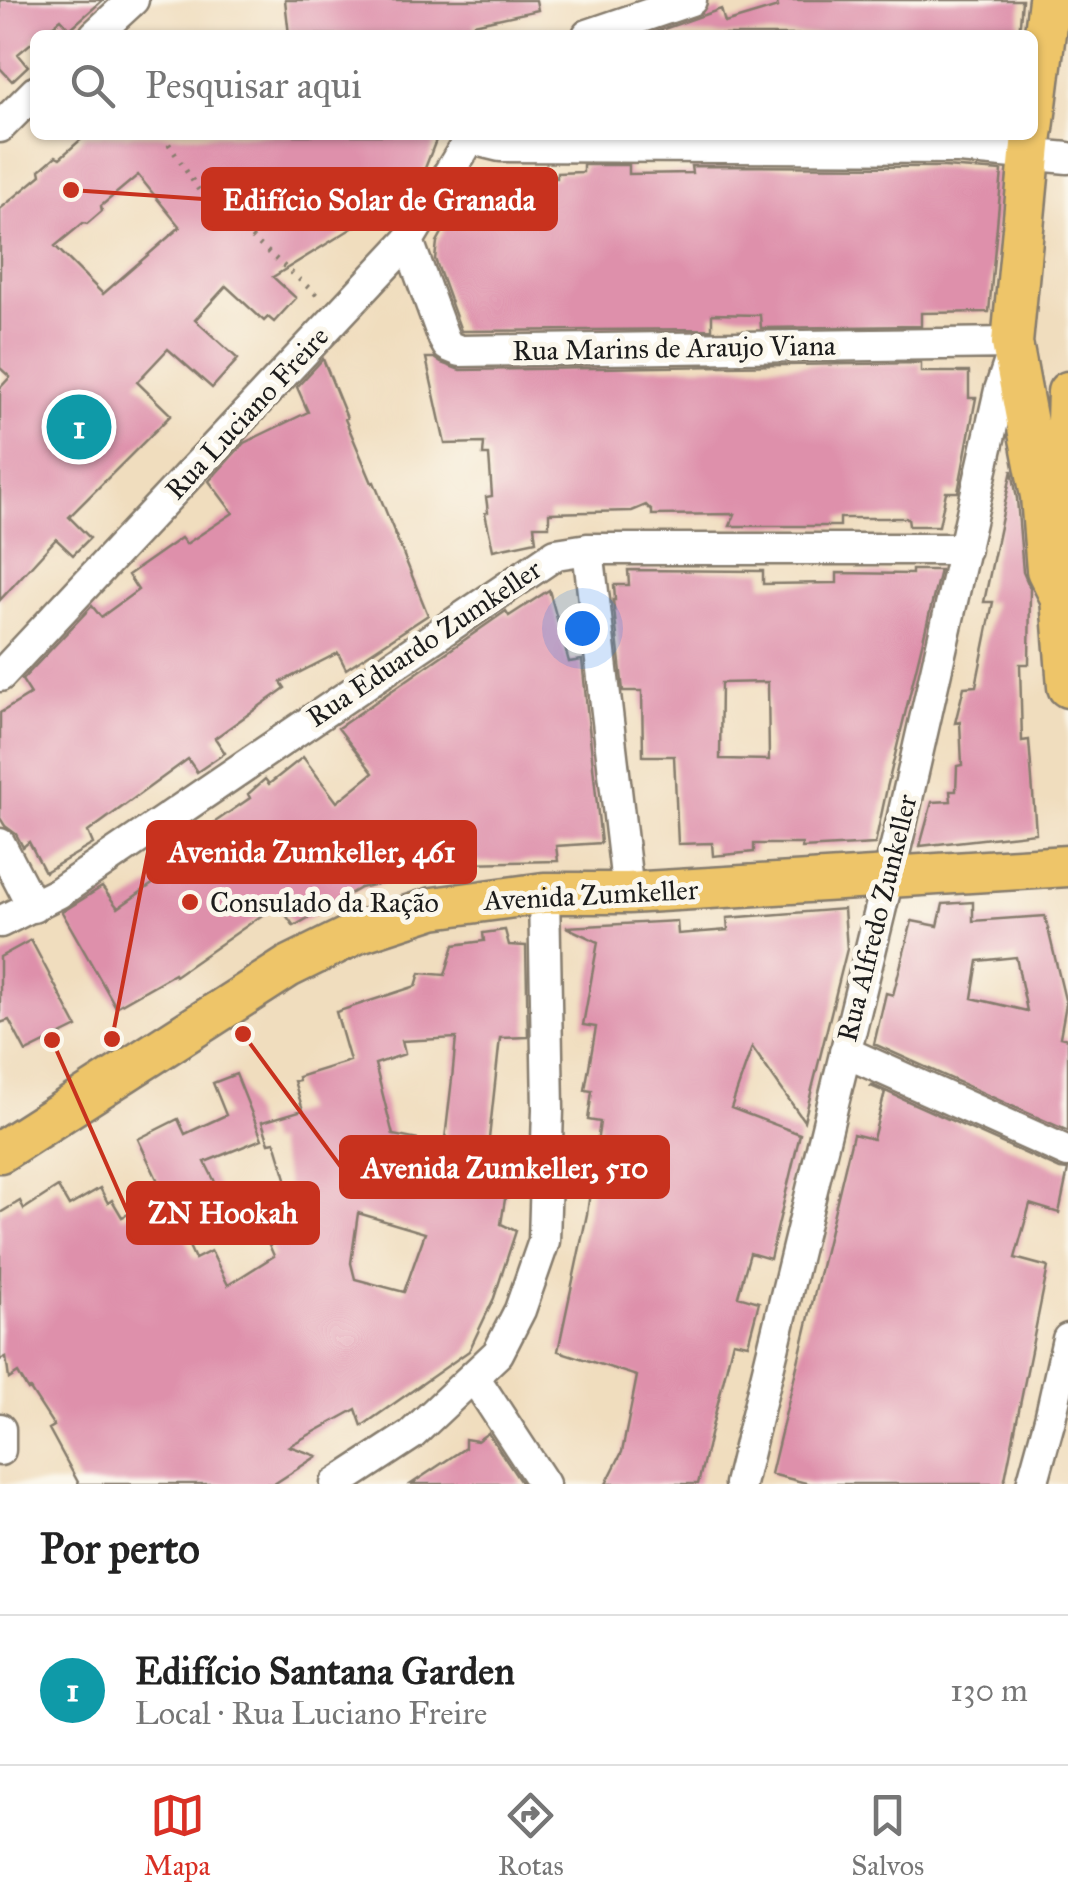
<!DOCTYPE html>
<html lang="pt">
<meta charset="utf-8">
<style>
body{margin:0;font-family:"IM FELL Great Primer",serif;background:#f2f2f2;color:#222}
.you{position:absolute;left:582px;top:628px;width:35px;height:35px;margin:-25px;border:8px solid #fff;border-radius:50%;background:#1a73e8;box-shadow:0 0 0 15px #1a73e833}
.badge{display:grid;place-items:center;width:65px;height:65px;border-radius:50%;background:#d93025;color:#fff;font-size:32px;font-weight:700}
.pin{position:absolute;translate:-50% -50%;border:5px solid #fff;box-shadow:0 2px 10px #0006}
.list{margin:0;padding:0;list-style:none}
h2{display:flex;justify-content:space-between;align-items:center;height:130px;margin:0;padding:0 40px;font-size:42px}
h2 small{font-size:32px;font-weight:400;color:#767676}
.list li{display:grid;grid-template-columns:65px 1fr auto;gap:30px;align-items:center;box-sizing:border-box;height:150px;padding:0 40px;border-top:2px solid #e0e0e0}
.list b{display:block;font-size:38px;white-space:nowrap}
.list p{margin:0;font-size:32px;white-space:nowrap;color:#767676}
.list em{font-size:32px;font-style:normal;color:#767676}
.icon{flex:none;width:55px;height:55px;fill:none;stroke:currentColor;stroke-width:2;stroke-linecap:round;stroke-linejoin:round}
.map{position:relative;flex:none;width:1068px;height:1484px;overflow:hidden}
.search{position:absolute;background:#fff;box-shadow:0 2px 8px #0004;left:30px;right:30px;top:30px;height:110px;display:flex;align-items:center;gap:25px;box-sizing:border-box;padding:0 35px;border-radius:15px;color:#767676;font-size:38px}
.sheet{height:280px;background:#fff}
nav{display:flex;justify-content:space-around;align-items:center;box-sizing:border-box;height:140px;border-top:2px solid #e0e0e0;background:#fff;font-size:28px;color:#767676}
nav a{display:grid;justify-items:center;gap:5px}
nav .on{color:#d93025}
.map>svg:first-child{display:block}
</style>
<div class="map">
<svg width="1068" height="1484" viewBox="0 0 1068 1484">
<rect width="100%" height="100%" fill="#fbf7ec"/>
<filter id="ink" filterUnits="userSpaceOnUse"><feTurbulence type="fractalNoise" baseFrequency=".01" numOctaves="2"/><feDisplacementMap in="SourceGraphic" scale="20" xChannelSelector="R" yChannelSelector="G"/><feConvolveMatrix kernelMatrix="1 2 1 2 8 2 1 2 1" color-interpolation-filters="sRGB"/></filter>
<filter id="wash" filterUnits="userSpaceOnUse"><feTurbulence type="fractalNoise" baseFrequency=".0048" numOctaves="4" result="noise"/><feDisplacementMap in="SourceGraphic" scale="40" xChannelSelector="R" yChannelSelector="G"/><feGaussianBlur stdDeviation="2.25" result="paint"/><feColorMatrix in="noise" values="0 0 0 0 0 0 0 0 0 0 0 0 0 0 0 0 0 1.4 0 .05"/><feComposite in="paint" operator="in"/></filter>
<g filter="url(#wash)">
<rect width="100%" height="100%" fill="#f0ddbe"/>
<g id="blocks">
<path fill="#de90ab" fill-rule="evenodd" d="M 0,0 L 103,0 L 70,29 L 61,19 L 41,35 L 35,35 L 35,40 L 18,54 L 28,66 L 12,81 L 0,68 Z
M 285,0 L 536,0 L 538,10 L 474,24 L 476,35 L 289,35 Z
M 776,0 L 1022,0 L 1019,35 L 656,35 L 655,32 L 721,9 L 725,23 L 778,7 Z
M 86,135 L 438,135 L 420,181 L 409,182 L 408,184 L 375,185 L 380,211 L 273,277 L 296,298 L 274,322 L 268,317 L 264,321 L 226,286 L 195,320 L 238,359 L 212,388 L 168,349 L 137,382 L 171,415 L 69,517 L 90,538 L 73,555 L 56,539 L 0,600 L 0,388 L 10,377 L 0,368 L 0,209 L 41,175 L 40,170 L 56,156 L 60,158 ZM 138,175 L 180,227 L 103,294 L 55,246 L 83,223 L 87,224 L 102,211 L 101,206 Z
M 583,165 L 629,165 L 629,174 L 692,173 L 691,166 L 944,167 L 1002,171 L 989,312 L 921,313 L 921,326 L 761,328 L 760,315 L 712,314 L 712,329 L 461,331 L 435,259 L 437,242 L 448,222 L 464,222 L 463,197 L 470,188 L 477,188 L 476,173 L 506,173 L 506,178 L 557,178 L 557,173 L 583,172 Z
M 426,358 L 434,358 L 441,363 L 460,370 L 921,363 L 921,372 L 969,372 L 969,398 L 976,398 L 958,492 L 946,492 L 939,526 L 909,526 L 908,518 L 840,518 L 840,526 L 730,526 L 735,514 L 652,515 L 652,511 L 646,505 L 632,511 L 549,513 L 549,526 L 534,526 L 536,541 L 493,550 L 485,513 L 488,512 L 486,497 L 492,496 L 489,455 L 483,455 L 484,443 L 445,444 Z
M 323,359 L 347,418 L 345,419 L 372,483 L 374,482 L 428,615 L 346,669 L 338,653 L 281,682 L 285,688 L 215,738 L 225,753 L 197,772 L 188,759 L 88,832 L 93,844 L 45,872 L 29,842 L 23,847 L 16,834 L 5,826 L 0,818 L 0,713 L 31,694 L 22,680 L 92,606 L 101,617 L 138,590 L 128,575 L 181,538 L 186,544 L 233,513 L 209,481 L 244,443 L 308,412 L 297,387 Z
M 1012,470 L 1017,499 L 1023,572 L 1030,588 L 1029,664 L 1020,664 L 1022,741 L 1029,740 L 1036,833 L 920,846 L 932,802 L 951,801 L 950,791 L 956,791 L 957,766 L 962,765 L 960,722 L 955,723 L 964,687 L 976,686 L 993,602 L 984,602 Z
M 628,570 L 763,571 L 763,584 L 837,583 L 837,573 L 912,574 L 912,570 L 940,570 L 887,788 L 875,844 L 802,848 L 802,844 L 754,844 L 754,852 L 713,856 L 712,843 L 678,844 L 674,756 L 643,756 L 642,691 L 623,691 L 613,600 L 615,600 L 614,585 L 629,585 ZM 768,682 L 769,760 L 720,759 L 721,683 Z
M 549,590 L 569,662 L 582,660 L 601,843 L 556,846 L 558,861 L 467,863 L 360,888 L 294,926 L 278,904 L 175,976 L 174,974 L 116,1007 L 62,912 L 102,887 L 118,908 L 224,834 L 215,822 L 250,798 L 248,794 L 265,779 L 269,784 L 303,757 L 337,802 L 373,773 L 338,728 L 506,611 L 509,616 Z
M 973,902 L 973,921 L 1045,916 L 1066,1004 L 1060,1037 L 1068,1039 L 1068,1131 L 874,1044 L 886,993 L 893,995 L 912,921 L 938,926 L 943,904 ZM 1016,957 L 1027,1011 L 972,998 L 978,961 Z
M 844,909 L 847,949 L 804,1121 L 752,1047 L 731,1108 L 800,1134 L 770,1259 L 750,1253 L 738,1296 L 759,1302 L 748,1344 L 733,1341 L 698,1484 L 606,1484 L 622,1452 L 637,1376 L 558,1351 L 587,1214 L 600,1122 L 588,1120 L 592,1091 L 585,1090 L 596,1027 L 583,1025 L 598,942 L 566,927 L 677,921 L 678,934 L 728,930 L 727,918 Z
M 505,930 L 509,945 L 526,946 L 528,1037 L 500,1038 L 487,1157 L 511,1162 L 501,1224 L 516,1231 L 494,1298 L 469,1351 L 362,1426 L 356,1409 L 289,1446 L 317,1456 L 274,1484 L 79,1484 L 49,1429 L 54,1426 L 30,1389 L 28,1390 L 18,1373 L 9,1379 L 6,1357 L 0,1360 L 0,1213 L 20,1201 L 24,1209 L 58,1187 L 69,1206 L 100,1188 L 108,1203 L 112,1200 L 122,1217 L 165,1196 L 138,1139 L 178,1119 L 185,1134 L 226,1115 L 213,1083 L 236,1074 L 262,1139 L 205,1162 L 219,1190 L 211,1193 L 213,1195 L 174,1214 L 195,1259 L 211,1251 L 228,1285 L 274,1256 L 267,1240 L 300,1223 L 286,1186 L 288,1185 L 275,1142 L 269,1143 L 262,1122 L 303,1110 L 294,1081 L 299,1080 L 298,1077 L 350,1061 L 336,1012 L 416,986 L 420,973 L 445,975 L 454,945 L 484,941 L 483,933 ZM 456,1038 L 452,1079 L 440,1182 L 429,1142 L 393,1135 L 375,1064 L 405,1054 L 402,1041 ZM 358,1213 L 425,1233 L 404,1292 L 355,1279 L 351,1263 Z
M 31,940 L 77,1027 L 26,1052 L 9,1020 L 0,1023 L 0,957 Z
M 872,1085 L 1060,1169 L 1068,1170 L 1059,1213 L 1030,1204 L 1015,1258 L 1048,1267 L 1004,1484 L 810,1484 L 771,1474 L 853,1134 L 873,1139 L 885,1092 L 871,1086 Z
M 488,1433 L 522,1484 L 411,1484 L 465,1448 L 465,1439 L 477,1441 Z"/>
</g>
</g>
<g filter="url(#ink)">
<use href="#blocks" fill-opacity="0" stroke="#867c6d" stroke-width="2.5"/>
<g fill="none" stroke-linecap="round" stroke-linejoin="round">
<g stroke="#867c6d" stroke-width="35">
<path id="minor" d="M 95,35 L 133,0
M 588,35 L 691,0
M 0,127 L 35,92
M 471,139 L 500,146 L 959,148 L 1068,158
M 408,241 L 444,339 L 448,346 L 460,351 L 1012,343
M 588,549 L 628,893
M 0,676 L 408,241 L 472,135
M 0,844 L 33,907
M 0,922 L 58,893 L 556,554 L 588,549 L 965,549
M 845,1052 L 1068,1152
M 474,1377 L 544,1484
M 0,1429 L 0,1450
M 336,1484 L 411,1435 L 498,1353 L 520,1310 L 544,1241 L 548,1109 L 544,893
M 740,1484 L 901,825 L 1000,390 L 1013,352
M 1032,1484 L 1050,1419 L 1068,1339"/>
</g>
<g stroke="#867c6d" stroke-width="45">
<path id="major" d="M 1033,129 L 1049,0
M 1032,135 L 1012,343 L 1041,496 L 1047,570 L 1061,598
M 1068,392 L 1061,598 L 1068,687
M 0,1152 L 288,967 L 359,932 L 433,908 L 544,893 L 628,893 L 1068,866"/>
</g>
<path stroke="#867c6d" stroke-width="5" stroke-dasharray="2.5 8" stroke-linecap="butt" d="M 163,135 L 200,192 L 319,297"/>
<use href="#minor" stroke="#fff" stroke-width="30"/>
<use href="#major" stroke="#eec569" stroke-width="40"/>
</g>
</g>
<circle fill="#c8321e" stroke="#fbf7ec" stroke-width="4" cx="190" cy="902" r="10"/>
<g text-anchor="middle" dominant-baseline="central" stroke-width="10" stroke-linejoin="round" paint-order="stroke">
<g font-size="28" fill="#1c1c1c" stroke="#fbf7ec">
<text transform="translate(674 348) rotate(-1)">Rua Marins de Araujo Viana</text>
<text transform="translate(247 413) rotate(-47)">Rua Luciano Freire</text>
<text transform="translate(424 643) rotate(-34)">Rua Eduardo Zumkeller</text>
<text transform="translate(591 895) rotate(-3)">Avenida Zumkeller</text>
<text transform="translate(877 918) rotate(-76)">Rua Alfredo Zunkeller</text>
</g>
<g font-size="28" fill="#1c1c1c" stroke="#fbf7ec" text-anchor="start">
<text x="210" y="902">Consulado da Ração</text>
</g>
</g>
<path fill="none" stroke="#c8321e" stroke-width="4" d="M71 190L203 199M112 1039L148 852M243 1034L341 1167M52 1040L128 1213"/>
<g fill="#c8321e" stroke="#fbf7ec" stroke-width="4">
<circle cx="71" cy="190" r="10"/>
<circle cx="112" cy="1039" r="10"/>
<circle cx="243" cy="1034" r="10"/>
<circle cx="52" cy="1040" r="10"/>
</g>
<g fill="#c8321e" stroke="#c8321e" stroke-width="4">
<rect x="203" y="169" width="353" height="60" rx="10"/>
<rect x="148" y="822" width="327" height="60" rx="10"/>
<rect x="341" y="1137" width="327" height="60" rx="10"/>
<rect x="128" y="1183" width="190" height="60" rx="10"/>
</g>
<g font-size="30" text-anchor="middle" font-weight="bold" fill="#fff">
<text x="379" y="210">Edifício Solar de Granada</text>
<text x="312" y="862">Avenida Zumkeller, 461</text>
<text x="505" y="1178">Avenida Zumkeller, 510</text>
<text x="223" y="1223">ZN Hookah</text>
</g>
</svg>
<div class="you"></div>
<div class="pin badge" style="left:79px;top:427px;background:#0f9aa8">1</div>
<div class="search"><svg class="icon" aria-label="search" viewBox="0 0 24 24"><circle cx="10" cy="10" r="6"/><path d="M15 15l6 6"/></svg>Pesquisar aqui</div>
</div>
<section class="sheet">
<h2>Por perto<small></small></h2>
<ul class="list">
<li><span class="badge" style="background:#0f9aa8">1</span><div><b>Edifício Santana Garden</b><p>Local · Rua Luciano Freire</p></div><em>130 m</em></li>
</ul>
</section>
<nav>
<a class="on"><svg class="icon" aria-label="map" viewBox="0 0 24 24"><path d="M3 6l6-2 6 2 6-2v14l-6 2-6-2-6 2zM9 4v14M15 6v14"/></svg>Mapa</a>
<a><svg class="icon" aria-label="directions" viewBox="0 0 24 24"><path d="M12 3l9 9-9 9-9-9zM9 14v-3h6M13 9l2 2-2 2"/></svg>Rotas</a>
<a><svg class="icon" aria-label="saved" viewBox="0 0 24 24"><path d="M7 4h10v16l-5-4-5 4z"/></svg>Salvos</a>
</nav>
